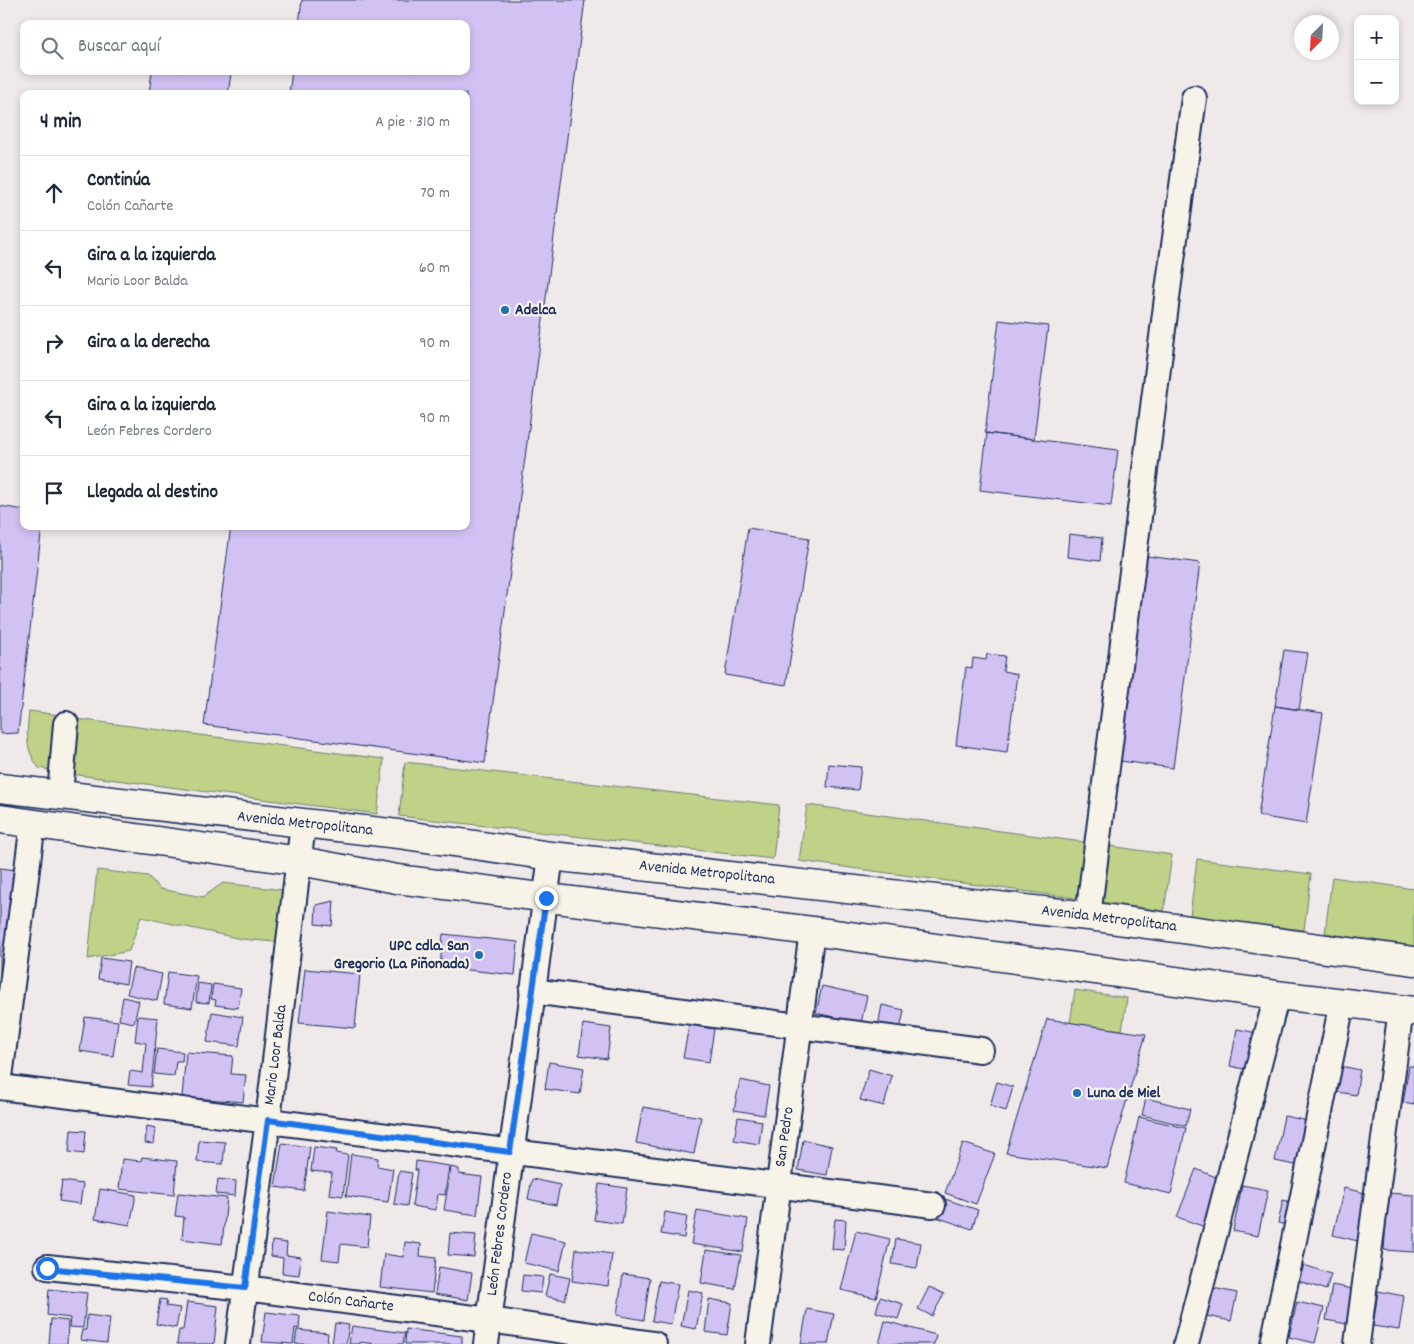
<!DOCTYPE html>
<html lang="es">
<meta charset="utf-8">
<style>
body{margin:0;font-family:Dekko,sans-serif;background:#f6f6f7;color:#1f2937}
.controls{position:absolute;right:15px;top:15px;display:grid;overflow:hidden;border-radius:10px;box-shadow:0 2px 8px #0003}
.controls button{width:45px;height:45px;display:grid;place-items:center;padding:0;border:0;border-bottom:1px solid #e0e1e3;background:#fff;color:#1f2937;font:25px sans-serif}
.compass{position:absolute;left:1294px;top:15px;width:45px;height:45px;border-radius:50%;background:#fff;box-shadow:0 2px 8px #0003;rotate:204deg}
.stop{position:absolute;width:15px;height:15px;margin:-11px;border:4px solid #1a73e8;border-radius:50%;background:#fff}
.stop.end{background:#1a73e8;border-color:#fff;box-shadow:0 1px 5px #0008}
.list{margin:0;padding:0;list-style:none}
h2{display:flex;justify-content:space-between;align-items:center;height:65px;margin:0;padding:0 20px;font-size:21px}
h2 small{font-size:16px;font-weight:400;color:#747a83}
.list li{display:grid;grid-template-columns:32px 1fr auto;gap:15px;align-items:center;box-sizing:border-box;height:75px;padding:0 20px;border-top:1px solid #e0e1e3}
.list b{display:block;font-size:19px;white-space:nowrap}
.list p{margin:0;font-size:16px;white-space:nowrap;color:#747a83}
.list em{font-size:16px;font-style:normal;color:#747a83}
.icon{flex:none;width:28px;height:28px;fill:none;stroke:currentColor;stroke-width:2;stroke-linecap:round;stroke-linejoin:round}
.map{position:relative;flex:none;width:1414px;height:1344px;overflow:hidden}
.search{position:absolute;background:#fff;box-shadow:0 2px 8px #0003;left:20px;top:20px;width:450px;height:55px;display:flex;align-items:center;gap:12px;box-sizing:border-box;padding:0 18px;border-radius:10px;color:#747a83;font-size:19px}
.panel{position:absolute;background:#fff;box-shadow:0 2px 8px #0003;left:20px;top:90px;width:450px;height:440px;border-radius:10px}
.map>svg:first-child{display:block}
</style>
<div class="map">
<svg width="1414" height="1344" viewBox="0 0 1414 1344">
<rect width="100%" height="100%" fill="#f0e9ea"/>
<filter id="ink" filterUnits="userSpaceOnUse"><feTurbulence type="fractalNoise" baseFrequency=".02" numOctaves="2"/><feDisplacementMap in="SourceGraphic" scale="10" xChannelSelector="R" yChannelSelector="G"/><feConvolveMatrix kernelMatrix="1 2 1 2 8 2 1 2 1" color-interpolation-filters="sRGB"/></filter>
<g filter="url(#ink)">
<path fill="#bfd287" stroke="#6d8072" d="M 29,711 L 60,715 L 53,771 L 39,768 C 24,748 27,734 29,711 Z
M 77,719 L 384,759 L 377,814 L 70,774 Z
M 405,762 L 779,805 L 773,859 L 399,816 Z
M 807,805 L 1090,843 L 1082,899 L 799,861 Z
M 1110,846 L 1172,855 L 1164,911 L 1102,902 Z
M 1197,859 L 1311,874 L 1304,930 L 1190,916 Z
M 97,870 L 148,876 L 160,889 L 203,897 L 223,883 L 284,890 L 275,942 L 241,939 L 141,917 L 129,951 L 88,959 Z
M 1332,877 L 1414,889 L 1414,946 L 1325,933 Z
M 1075,990 L 1127,998 L 1122,1030 L 1070,1023 Z"/>
<path fill="#d2c2f4" stroke="#1b2f5e" d="M 302,0 L 585,0 L 485,763 L 204,725 L 231,526 L 466,526 L 466,94 L 289,94 L 292,71 L 466,71 L 466,24 L 299,24 Z
M 152,71 L 215,71 L 231,74 L 228,94 L 149,94 Z
M 999,320 L 1048,326 L 1034,439 L 985,433 Z
M 987,433 L 1118,450 L 1111,506 L 980,490 Z
M 0,506 L 24,510 L 24,526 L 42,526 L 18,733 L 0,734 Z
M 748,528 L 809,538 L 786,685 L 725,675 Z
M 1069,534 L 1102,538 L 1100,561 L 1067,557 Z
M 1147,556 L 1200,563 L 1173,768 L 1120,761 Z
M 1284,650 L 1308,653 L 1299,710 L 1275,706 Z
M 987,654 L 1005,656 L 1003,671 L 1017,674 L 1007,752 L 956,745 L 966,667 L 972,668 L 973,658 L 986,660 Z
M 1275,706 L 1323,713 L 1306,824 L 1258,816 Z
M 829,764 L 861,767 L 858,790 L 827,787 Z
M 0,868 L 17,870 L 0,987 Z
M 334,901 L 332,926 L 315,924 L 316,905 Z
M 443,934 L 518,942 L 515,975 L 440,967 Z
M 101,958 L 129,962 L 126,984 L 98,979 Z
M 133,968 L 162,974 L 157,1001 L 127,994 Z
M 305,969 L 360,974 L 355,1028 L 299,1023 Z
M 168,972 L 197,976 L 192,1008 L 164,1004 Z
M 198,983 L 211,985 L 209,1003 L 196,1002 Z
M 213,984 L 241,988 L 238,1008 L 215,1005 L 216,1000 L 211,999 Z
M 822,986 L 867,996 L 861,1023 L 816,1013 Z
M 123,997 L 139,1001 L 134,1023 L 119,1020 Z
M 882,1005 L 904,1010 L 899,1035 L 877,1031 Z
M 212,1012 L 243,1017 L 239,1046 L 207,1042 Z
M 138,1016 L 158,1018 L 151,1087 L 128,1085 L 130,1071 L 143,1073 L 146,1043 L 135,1041 Z
M 85,1017 L 118,1021 L 113,1056 L 80,1051 Z
M 1047,1019 L 1146,1034 L 1107,1168 L 1006,1153 Z
M 583,1024 L 611,1028 L 607,1059 L 579,1055 Z
M 689,1025 L 714,1029 L 709,1062 L 683,1058 Z
M 1237,1029 L 1262,1034 L 1248,1070 L 1230,1066 Z
M 157,1049 L 183,1052 L 182,1061 L 176,1061 L 174,1076 L 154,1074 Z
M 186,1052 L 233,1056 L 231,1074 L 246,1075 L 243,1102 L 182,1097 Z
M 549,1062 L 584,1068 L 580,1094 L 545,1089 Z
M 1336,1065 L 1360,1070 L 1356,1095 L 1332,1091 Z
M 1409,1066 L 1414,1066 L 1414,1105 L 1403,1103 Z
M 869,1069 L 892,1076 L 884,1106 L 860,1100 Z
M 740,1080 L 769,1086 L 764,1115 L 734,1110 Z
M 997,1082 L 1013,1087 L 1006,1111 L 990,1106 Z
M 1146,1098 L 1190,1109 L 1186,1126 L 1142,1115 Z
M 643,1107 L 701,1117 L 694,1154 L 636,1143 Z
M 1284,1116 L 1309,1121 L 1300,1166 L 1275,1161 Z
M 738,1117 L 762,1121 L 759,1144 L 734,1140 Z
M 1139,1117 L 1186,1128 L 1171,1194 L 1124,1183 Z
M 147,1126 L 156,1128 L 154,1144 L 145,1143 Z
M 71,1130 L 86,1131 L 84,1154 L 69,1152 Z
M 199,1140 L 225,1142 L 223,1164 L 197,1162 Z
M 803,1140 L 832,1146 L 827,1175 L 798,1170 Z
M 282,1143 L 310,1147 L 304,1191 L 275,1187 Z
M 963,1143 L 995,1154 L 976,1204 L 945,1193 Z
M 314,1147 L 337,1150 L 336,1153 L 348,1155 L 343,1196 L 329,1194 L 332,1173 L 311,1171 Z
M 351,1154 L 378,1158 L 377,1166 L 393,1169 L 388,1202 L 346,1196 Z
M 142,1157 L 177,1161 L 174,1195 L 119,1189 L 122,1159 L 141,1161 Z
M 416,1161 L 449,1166 L 445,1195 L 438,1194 L 436,1210 L 412,1206 L 417,1170 L 415,1170 Z
M 451,1167 L 459,1169 L 459,1174 L 482,1177 L 477,1215 L 444,1210 Z
M 1196,1169 L 1223,1180 L 1205,1227 L 1177,1217 Z
M 399,1171 L 412,1173 L 407,1206 L 394,1204 Z
M 218,1179 L 236,1181 L 235,1196 L 216,1194 Z
M 532,1179 L 560,1185 L 556,1205 L 528,1199 Z
M 62,1181 L 83,1184 L 80,1204 L 59,1201 Z
M 599,1184 L 627,1188 L 622,1224 L 594,1220 Z
M 1242,1185 L 1268,1190 L 1258,1236 L 1233,1231 Z
M 1344,1188 L 1373,1195 L 1362,1242 L 1333,1235 Z
M 100,1189 L 136,1195 L 130,1225 L 95,1219 Z
M 178,1193 L 227,1198 L 222,1244 L 182,1239 L 184,1217 L 175,1216 Z
M 1388,1193 L 1414,1195 L 1414,1252 L 1384,1250 Z
M 942,1198 L 978,1210 L 972,1229 L 936,1217 Z
M 1283,1200 L 1299,1204 L 1294,1227 L 1278,1223 Z
M 697,1210 L 748,1219 L 743,1252 L 691,1244 Z
M 328,1211 L 370,1217 L 367,1247 L 341,1244 L 339,1261 L 322,1259 Z
M 665,1212 L 687,1216 L 684,1238 L 661,1234 Z
M 835,1219 L 846,1220 L 844,1250 L 832,1249 Z
M 856,1231 L 890,1239 L 876,1298 L 841,1290 Z
M 450,1233 L 476,1235 L 474,1257 L 448,1255 Z
M 531,1233 L 566,1241 L 559,1271 L 524,1263 Z
M 896,1239 L 921,1243 L 917,1268 L 892,1264 Z
M 272,1241 L 287,1243 L 286,1255 L 301,1257 L 299,1275 L 282,1273 L 283,1258 L 271,1256 Z
M 405,1242 L 421,1244 L 420,1256 L 436,1258 L 432,1293 L 380,1287 L 384,1254 L 403,1257 Z
M 576,1249 L 612,1254 L 608,1286 L 572,1281 Z
M 706,1250 L 741,1255 L 735,1289 L 701,1283 Z
M 1304,1265 L 1331,1274 L 1326,1290 L 1299,1281 Z
M 439,1267 L 472,1273 L 468,1300 L 435,1294 Z
M 550,1274 L 570,1278 L 565,1300 L 545,1296 Z
M 623,1274 L 650,1278 L 644,1320 L 617,1315 Z
M 523,1275 L 543,1277 L 541,1293 L 521,1291 Z
M 659,1281 L 678,1284 L 671,1324 L 652,1321 Z
M 1332,1285 L 1358,1290 L 1352,1325 L 1326,1320 Z
M 929,1287 L 944,1294 L 932,1316 L 918,1309 Z
M 1213,1288 L 1237,1293 L 1231,1321 L 1207,1316 Z
M 49,1289 L 87,1293 L 83,1328 L 69,1327 L 70,1318 L 47,1315 Z
M 688,1290 L 703,1293 L 696,1329 L 681,1326 Z
M 1378,1291 L 1404,1296 L 1399,1330 L 1373,1326 Z
M 880,1297 L 903,1304 L 898,1319 L 876,1312 Z
M 160,1299 L 167,1300 L 166,1306 L 180,1308 L 176,1328 L 156,1324 Z
M 709,1299 L 732,1303 L 727,1335 L 705,1332 Z
M 187,1302 L 218,1306 L 214,1344 L 177,1344 L 179,1330 L 183,1330 Z
M 1297,1302 L 1324,1308 L 1315,1343 L 1289,1337 Z
M 807,1309 L 834,1314 L 828,1344 L 801,1344 Z
M 266,1312 L 300,1316 L 299,1329 L 295,1328 L 293,1344 L 262,1342 Z
M 87,1315 L 110,1318 L 107,1343 L 80,1340 L 82,1330 L 86,1330 Z
M 51,1319 L 68,1321 L 67,1344 L 49,1344 Z
M 885,1321 L 936,1335 L 934,1344 L 879,1344 Z
M 335,1323 L 349,1325 L 346,1344 L 332,1344 Z
M 352,1326 L 405,1333 L 403,1344 L 375,1344 L 360,1342 L 360,1344 L 349,1344 Z
M 406,1329 L 462,1336 L 462,1344 L 405,1344 Z
M 297,1330 L 328,1333 L 327,1344 L 295,1344 Z"/>
<g fill="none" stroke-linecap="round" stroke-linejoin="round">
<g stroke="#1b2f5e" stroke-width="28">
<path id="minor" d="M 60,795 L 66,724
M 1088,916 L 1168,290 L 1194,98
M 532,991 L 981,1050
M 0,1077 L 33,823
M 0,1087 C 311,1125 622,1167 933,1205
M 47,1267 L 245,1288 L 489,1320 L 654,1344
M 238,1344 L 268,1120 L 303,824
M 486,1344 L 551,856
M 758,1344 L 812,931
M 1186,1344 L 1277,995
M 1273,1344 L 1342,1003
M 1357,1344 L 1401,1009"/>
</g>
<g stroke="#1b2f5e" stroke-width="31">
<path id="trunk" d="M 0,788 L 398,834 L 551,856 L 1088,916 L 1414,961
M 0,819 L 300,861 L 397,879 L 812,931 L 1277,995 L 1414,1011"/>
</g>
<use href="#minor" stroke="#f7f3e8" stroke-width="24"/>
<use href="#trunk" stroke="#f7f3e8" stroke-width="28"/>
</g>
</g>
<g fill="none" stroke-linecap="round" stroke-linejoin="round" filter="url(#ink)">
<path stroke="#1a73e8" stroke-width="6" d="M 47,1268 L 245,1288 L 268,1120 L 510,1152 L 546,898"/>
</g>
<g fill="#1f6fb2" stroke="#f7f3e8" stroke-width="2">
<circle cx="505" cy="310" r="5"/>
<circle cx="479" cy="955" r="5"/>
<circle cx="1077" cy="1093" r="5"/>
</g>
<g text-anchor="middle" dominant-baseline="central" stroke-width="4.5" stroke-linejoin="round" paint-order="stroke">
<g font-size="16" font-weight="bold" fill="#1b2f5e" stroke="#f7f3e8" text-anchor="start">
<text x="515" y="310">Adelca</text>
<text x="469" y="946" text-anchor="end">UPC cdla. San<tspan x="469" dy="18">Gregorio (La Piñonada)</tspan></text>
<text x="1087" y="1093">Luna de Miel</text>
</g>
<g font-size="16" fill="#1b2f5e" stroke="#f7f3e8">
<text transform="translate(305 824) rotate(6)">Avenida Metropolitana</text>
<text transform="translate(707 873) rotate(6)">Avenida Metropolitana</text>
<text transform="translate(1109 919) rotate(7)">Avenida Metropolitana</text>
<text transform="translate(276 1055) rotate(-83)">Mario Loor Balda</text>
<text transform="translate(785 1137) rotate(-82)">San Pedro</text>
<text transform="translate(500 1234) rotate(-83)">León Febres Cordero</text>
<text transform="translate(351 1302) rotate(7)">Colón Cañarte</text>
</g>
</g>
</svg>
<div class="controls">
<button>+</button>
<button>−</button>
</div>
<svg class="compass" viewBox="-18 -18 36 36"><path d="M0-13l5 13h-10z" fill="#e53935"/><path d="M0 13l5-13h-10z" fill="#747a83"/></svg>
<div class="stop" style="left:47px;top:1268px"></div>
<div class="stop end" style="left:546px;top:898px"></div>
<div class="search"><svg class="icon" aria-label="search" viewBox="0 0 24 24"><circle cx="10" cy="10" r="6"/><path d="M15 15l6 6"/></svg>Buscar aquí</div>
<section class="panel">
<h2>4 min<small>A pie · 310 m</small></h2>
<ul class="list">
<li><svg class="icon" aria-label="ahead" viewBox="0 0 24 24"><path d="M12 20V5M6 11l6-6 6 6"/></svg><div><b>Continúa</b><p>Colón Cañarte</p></div><em>70 m</em></li>
<li><svg class="icon" aria-label="left" viewBox="0 0 24 24"><path d="M17 20v-9H6M10 6l-5 5 5 5"/></svg><div><b>Gira a la izquierda</b><p>Mario Loor Balda</p></div><em>60 m</em></li>
<li><svg class="icon" aria-label="right" viewBox="0 0 24 24"><path d="M7 20v-9h11M14 6l5 5-5 5"/></svg><div><b>Gira a la derecha</b></div><em>90 m</em></li>
<li><svg class="icon" aria-label="left" viewBox="0 0 24 24"><path d="M17 20v-9H6M10 6l-5 5 5 5"/></svg><div><b>Gira a la izquierda</b><p>León Febres Cordero</p></div><em>90 m</em></li>
<li><svg class="icon" aria-label="arrive" viewBox="0 0 24 24"><path d="M6 21V4h12l-3 4 3 4H6"/></svg><div><b>Llegada al destino</b></div></li>
</ul>
</section>
</div>
